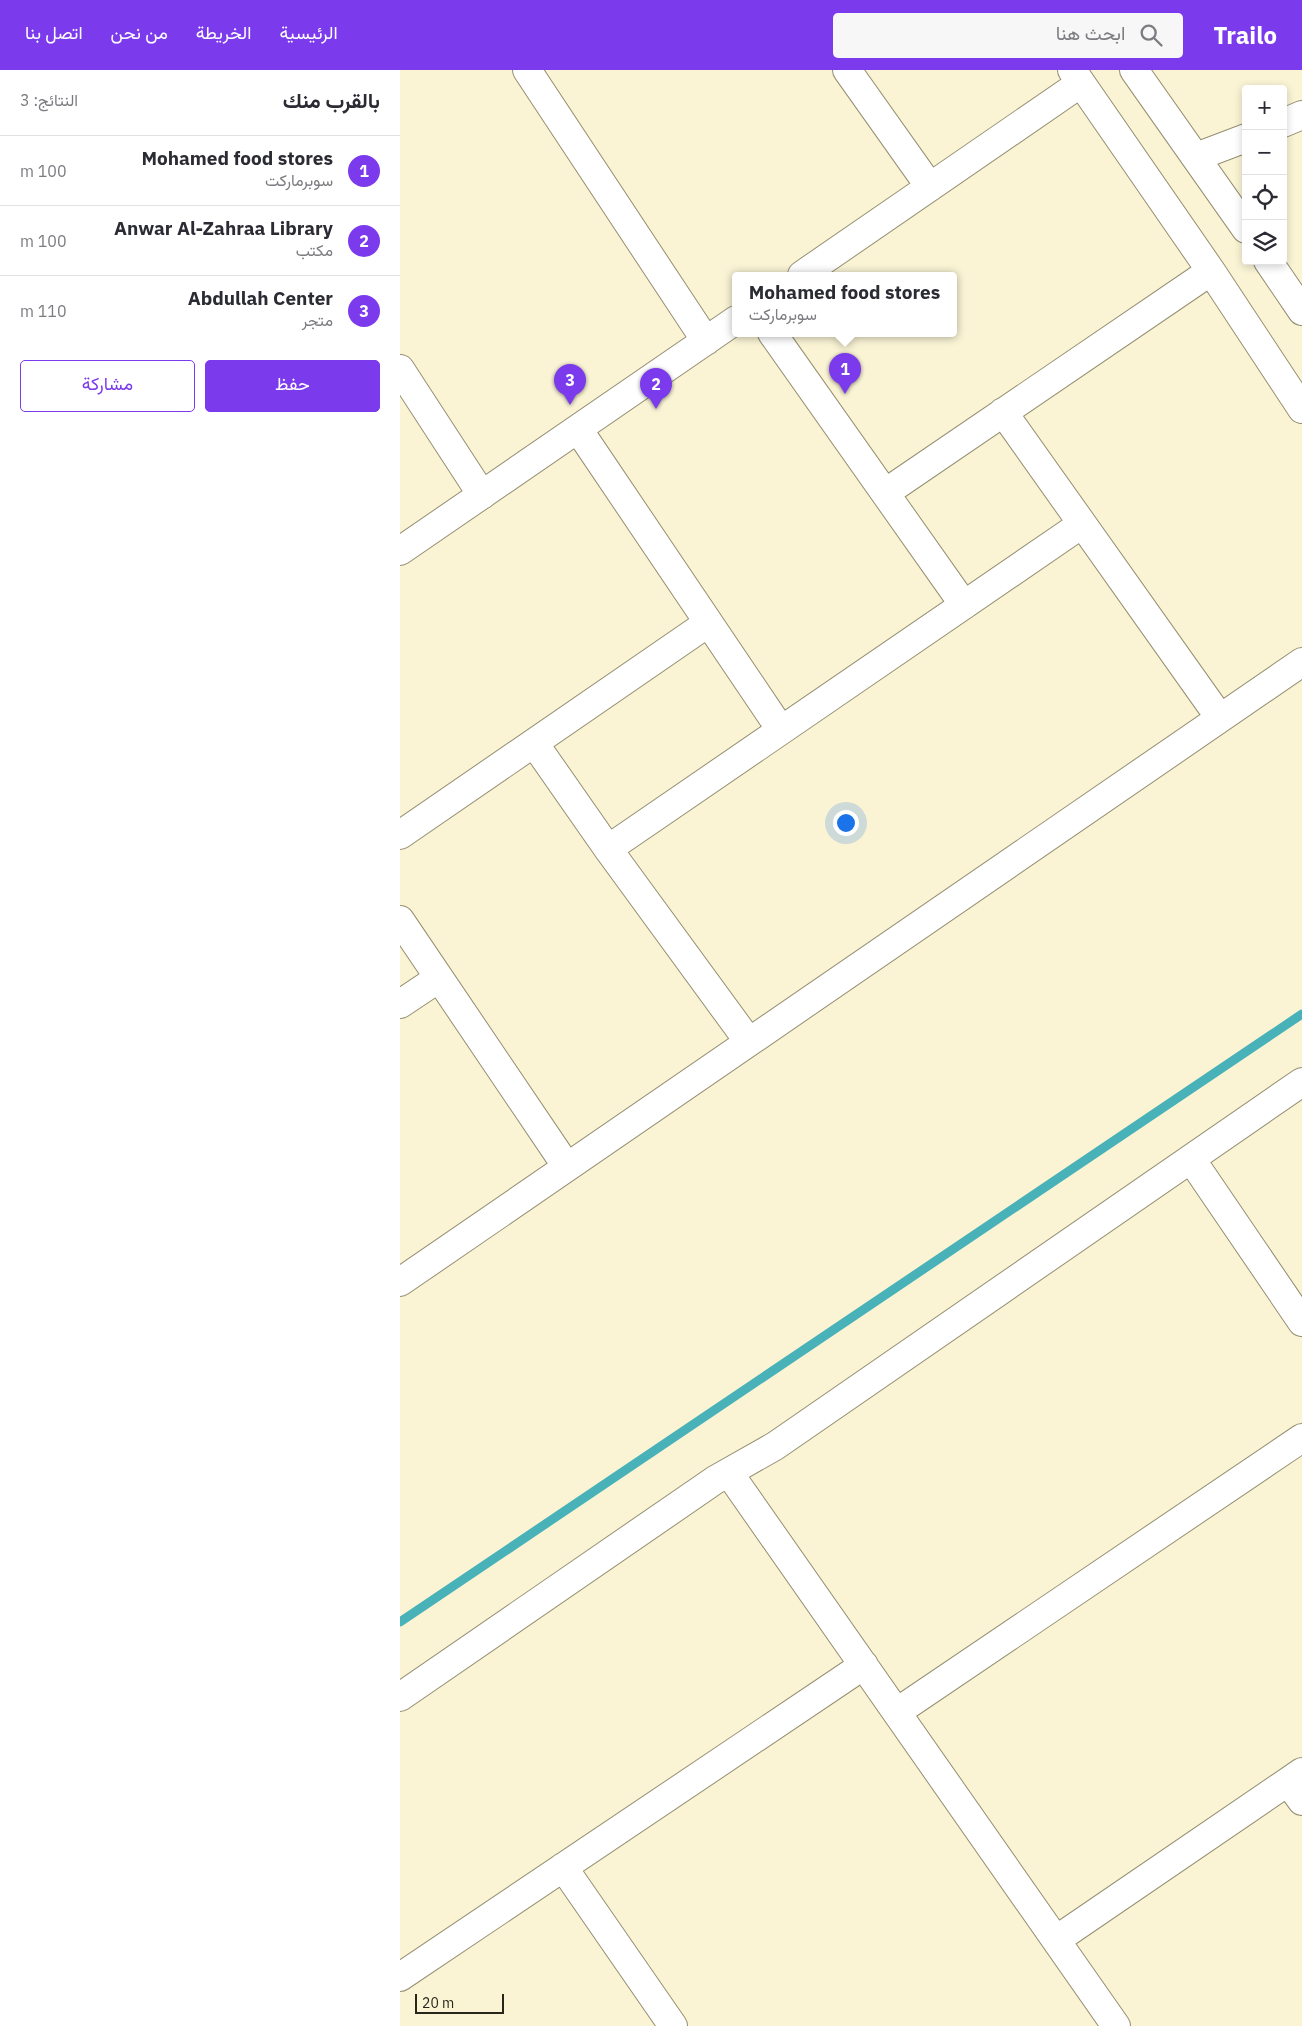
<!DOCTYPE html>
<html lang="ar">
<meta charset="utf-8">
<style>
body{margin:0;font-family:"IBM Plex Sans",Vazirmatn,sans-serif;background:#f7f7f7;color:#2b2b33;direction:rtl}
.controls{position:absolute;right:15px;top:15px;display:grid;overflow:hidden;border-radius:5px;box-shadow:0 2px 8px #0003}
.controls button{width:45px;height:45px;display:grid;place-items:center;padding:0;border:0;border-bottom:1px solid #e1e1e2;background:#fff;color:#2b2b33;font:25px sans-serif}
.scale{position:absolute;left:15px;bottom:12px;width:89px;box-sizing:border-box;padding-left:5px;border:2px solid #28261a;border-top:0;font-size:14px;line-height:18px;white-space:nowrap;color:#28261a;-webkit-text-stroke:4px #faf4d5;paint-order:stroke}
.you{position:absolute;left:445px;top:752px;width:18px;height:18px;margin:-12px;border:4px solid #fff;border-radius:50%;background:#1a73e8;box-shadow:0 0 0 8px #1a73e833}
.badge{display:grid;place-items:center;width:32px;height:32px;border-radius:50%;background:#7c3aed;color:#fff;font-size:16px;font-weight:700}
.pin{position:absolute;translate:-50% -41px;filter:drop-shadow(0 1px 2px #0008)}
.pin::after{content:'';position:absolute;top:26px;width:18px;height:15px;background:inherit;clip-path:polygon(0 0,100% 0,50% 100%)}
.popup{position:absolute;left:332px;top:202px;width:225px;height:65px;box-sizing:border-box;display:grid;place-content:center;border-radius:5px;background:#fff;filter:drop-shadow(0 1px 4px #0005);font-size:16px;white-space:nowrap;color:#7c7c81}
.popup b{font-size:19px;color:#2b2b33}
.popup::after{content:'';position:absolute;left:50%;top:100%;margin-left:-10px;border:10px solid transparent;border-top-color:#fff}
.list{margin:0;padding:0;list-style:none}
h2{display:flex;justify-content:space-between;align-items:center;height:65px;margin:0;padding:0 20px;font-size:21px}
h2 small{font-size:16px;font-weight:400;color:#7c7c81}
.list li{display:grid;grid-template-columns:32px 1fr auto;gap:15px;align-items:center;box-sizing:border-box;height:70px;padding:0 20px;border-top:1px solid #e1e1e2}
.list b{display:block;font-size:19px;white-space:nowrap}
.list p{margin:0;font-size:16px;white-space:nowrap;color:#7c7c81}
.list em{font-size:16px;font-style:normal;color:#7c7c81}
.actions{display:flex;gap:10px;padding:15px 20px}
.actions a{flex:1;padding:11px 0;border:1px solid #7c3aed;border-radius:5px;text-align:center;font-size:18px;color:#7c3aed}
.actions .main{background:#7c3aed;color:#fff}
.icon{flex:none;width:28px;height:28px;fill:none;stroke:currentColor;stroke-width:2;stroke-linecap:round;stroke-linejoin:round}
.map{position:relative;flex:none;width:902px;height:1956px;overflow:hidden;direction:ltr}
header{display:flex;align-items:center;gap:30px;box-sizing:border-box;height:70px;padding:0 25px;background:#7c3aed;color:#fff}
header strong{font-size:24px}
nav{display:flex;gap:28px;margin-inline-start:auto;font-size:18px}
.search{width:350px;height:45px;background:#f7f7f7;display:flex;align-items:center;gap:12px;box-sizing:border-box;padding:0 18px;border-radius:5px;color:#7c7c81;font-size:19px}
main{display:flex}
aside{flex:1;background:#fff}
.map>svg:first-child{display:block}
</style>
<header>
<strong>Trailo</strong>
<div class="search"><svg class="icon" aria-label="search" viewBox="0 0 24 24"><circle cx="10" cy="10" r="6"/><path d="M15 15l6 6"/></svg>ابحث هنا</div>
<nav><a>الرئيسية</a><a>الخريطة</a><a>من نحن</a><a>اتصل بنا</a></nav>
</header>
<main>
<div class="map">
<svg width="902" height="1956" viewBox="0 0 902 1956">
<rect width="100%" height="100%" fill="#faf4d5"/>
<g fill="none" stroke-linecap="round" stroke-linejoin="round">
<path stroke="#48b2b8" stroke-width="9" d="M 0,1552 L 902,944"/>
<g stroke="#958f72" stroke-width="30">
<path id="minor" d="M 127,0 L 306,271
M 447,0 L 530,117
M 672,0 L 811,201 L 902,339
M 734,0 L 846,159
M 883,53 L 902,45
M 796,87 L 846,68
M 868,191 L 902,241
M 402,205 L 681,13
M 372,263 L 564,535
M 0,299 L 82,425
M 603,342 L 820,648
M 178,359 L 381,660
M 485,423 L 811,201
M 0,481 L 336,250
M 134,673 L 208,779 L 349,972
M 0,765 L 308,553
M 208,779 L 682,454
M 0,850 L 167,1097
M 0,934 L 39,908
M 791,1089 L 902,1252
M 0,1212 L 902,592
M 329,1403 L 716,1956
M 0,1627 L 315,1410 L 375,1376 L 902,1012
M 497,1642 L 902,1368
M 888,1712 L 902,1731
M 163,1797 L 273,1956
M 656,1870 L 902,1702
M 0,1907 L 464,1595"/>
</g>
<use href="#minor" stroke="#fff" stroke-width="28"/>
</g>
</svg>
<div class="controls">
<button>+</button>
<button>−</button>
<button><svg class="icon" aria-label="locate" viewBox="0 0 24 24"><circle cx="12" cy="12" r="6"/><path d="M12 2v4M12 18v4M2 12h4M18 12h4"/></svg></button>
<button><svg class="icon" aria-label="layers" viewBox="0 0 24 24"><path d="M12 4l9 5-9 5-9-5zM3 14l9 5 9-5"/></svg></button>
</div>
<div class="scale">20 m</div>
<div class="you"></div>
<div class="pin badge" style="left:445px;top:324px">1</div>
<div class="popup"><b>Mohamed food stores</b>سوبرماركت</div>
<div class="pin badge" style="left:256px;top:339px">2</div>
<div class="pin badge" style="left:170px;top:335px">3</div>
</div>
<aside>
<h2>بالقرب منك<small>النتائج: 3</small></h2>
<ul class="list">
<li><span class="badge">1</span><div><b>Mohamed food stores</b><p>سوبرماركت</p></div><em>100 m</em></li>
<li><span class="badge">2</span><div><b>Anwar Al-Zahraa Library</b><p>مكتب</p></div><em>100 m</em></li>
<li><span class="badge">3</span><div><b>Abdullah Center</b><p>متجر</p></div><em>110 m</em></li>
</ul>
<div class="actions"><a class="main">حفظ</a><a>مشاركة</a></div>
</aside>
</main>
